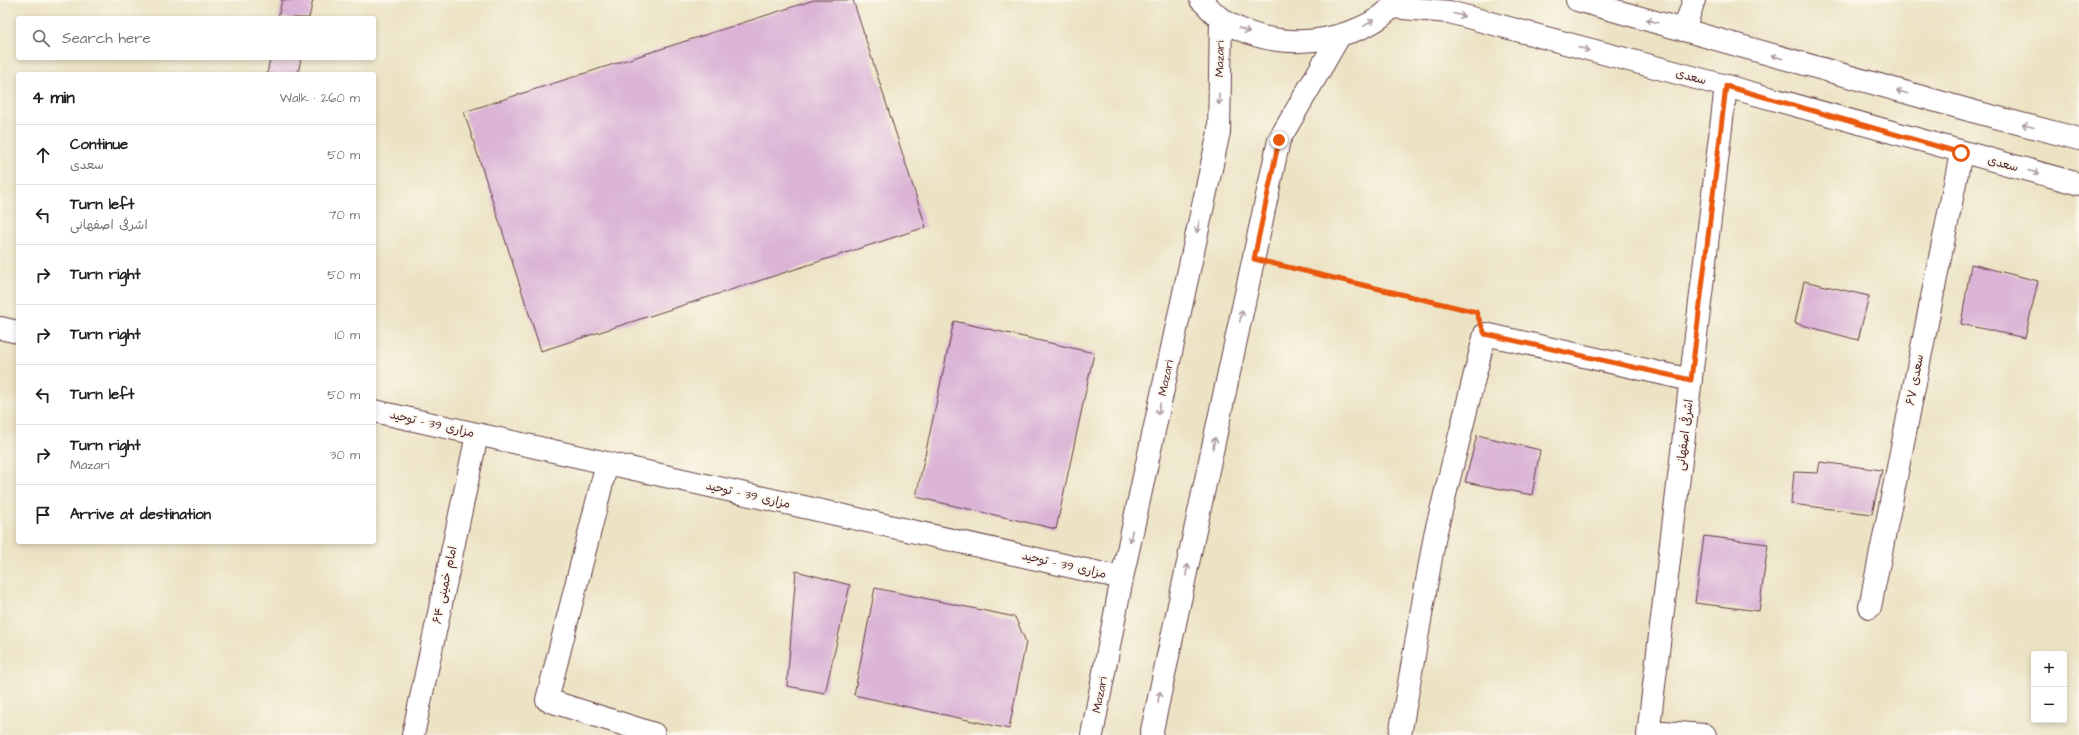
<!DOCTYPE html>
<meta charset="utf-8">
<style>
body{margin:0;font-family:"Architects Daughter","Playpen Sans Arabic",sans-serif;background:#f6f6f6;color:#202124}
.controls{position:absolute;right:12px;bottom:12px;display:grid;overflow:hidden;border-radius:4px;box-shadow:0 2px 6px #0003}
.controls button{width:36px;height:36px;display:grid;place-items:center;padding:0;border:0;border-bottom:1px solid #e0e0e0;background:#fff;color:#202124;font:20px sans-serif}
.stop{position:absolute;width:12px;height:12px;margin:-9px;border:3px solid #ea580c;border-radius:50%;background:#fff}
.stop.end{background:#ea580c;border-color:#fff;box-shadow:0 1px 4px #0008}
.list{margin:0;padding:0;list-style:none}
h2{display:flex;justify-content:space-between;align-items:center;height:52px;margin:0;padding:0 16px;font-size:17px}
h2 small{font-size:13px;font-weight:400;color:#757577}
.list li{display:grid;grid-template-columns:26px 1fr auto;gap:12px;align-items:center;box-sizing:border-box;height:60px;padding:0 16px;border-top:1px solid #e0e0e0}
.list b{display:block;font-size:15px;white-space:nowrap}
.list p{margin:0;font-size:13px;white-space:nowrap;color:#757577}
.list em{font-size:13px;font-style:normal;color:#757577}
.icon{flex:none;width:22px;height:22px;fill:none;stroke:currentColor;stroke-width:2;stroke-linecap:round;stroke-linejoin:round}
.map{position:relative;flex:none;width:2079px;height:735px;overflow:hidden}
.search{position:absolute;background:#fff;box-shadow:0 2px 6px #0003;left:16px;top:16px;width:360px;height:44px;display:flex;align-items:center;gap:10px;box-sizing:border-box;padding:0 14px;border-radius:4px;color:#757577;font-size:15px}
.panel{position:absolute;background:#fff;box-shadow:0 2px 6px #0003;left:16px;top:72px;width:360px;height:472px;border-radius:4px}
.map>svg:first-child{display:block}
</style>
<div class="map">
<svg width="2079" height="735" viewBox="0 0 2079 735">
<rect width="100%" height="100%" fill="#fbf7ec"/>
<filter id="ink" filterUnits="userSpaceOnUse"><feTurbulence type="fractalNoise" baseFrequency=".025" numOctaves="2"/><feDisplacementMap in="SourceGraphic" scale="8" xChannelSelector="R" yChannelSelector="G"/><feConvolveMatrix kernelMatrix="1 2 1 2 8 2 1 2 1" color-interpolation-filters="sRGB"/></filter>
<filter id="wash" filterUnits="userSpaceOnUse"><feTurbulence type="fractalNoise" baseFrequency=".012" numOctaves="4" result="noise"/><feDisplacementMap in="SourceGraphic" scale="16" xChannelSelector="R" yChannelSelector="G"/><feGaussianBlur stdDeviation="0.9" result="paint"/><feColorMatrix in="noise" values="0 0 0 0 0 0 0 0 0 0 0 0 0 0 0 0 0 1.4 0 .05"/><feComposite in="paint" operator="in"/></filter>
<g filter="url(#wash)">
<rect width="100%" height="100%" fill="#ece3c4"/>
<g id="blocks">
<path fill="#dab3d6" d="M 282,0 L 313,0 L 309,18 L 278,18 Z
M 814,0 L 853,0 L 926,227 L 541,351 L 464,112 Z
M 270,58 L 301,58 L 298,74 L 267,74 Z
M 1971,264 L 2038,281 L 2025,338 L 1961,324 Z
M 1804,281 L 1869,296 L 1858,340 L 1795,323 Z
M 954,321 L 1094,353 L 1056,529 L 916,497 Z
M 1477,435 L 1540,450 L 1532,495 L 1465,482 Z
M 1820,462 L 1882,470 L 1872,514 L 1791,504 L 1794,472 L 1818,473 Z
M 1704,536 L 1768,544 L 1759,611 L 1695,603 Z
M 796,571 L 850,585 L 825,693 L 787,686 Z
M 875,588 L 1015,617 L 1026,642 L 1009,729 L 854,695 Z"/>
</g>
</g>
<g filter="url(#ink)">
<use href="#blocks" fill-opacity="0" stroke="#623c42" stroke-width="1"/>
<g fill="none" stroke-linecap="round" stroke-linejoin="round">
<g stroke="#623c42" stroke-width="24">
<path id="street" d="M 1684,30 L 1694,0
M 0,328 L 18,332
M 374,411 L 1122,578
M 607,463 L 547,700 L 654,734
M 1870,607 L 1961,153
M 1649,731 L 1705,735
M 413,735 L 477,435
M 1400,735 L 1435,535 L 1485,334 L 1691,380
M 1648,735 L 1726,86"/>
</g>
<g stroke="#623c42" stroke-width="24">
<path id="secondary" d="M 1201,0 C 1208,6 1214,14 1221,19 C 1261,45 1309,47 1353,31 C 1369,25 1388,15 1396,0
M 1577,0 L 1972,111 L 2079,139
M 1392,7 L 1449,12 L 1726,86 L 2079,184
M 1092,735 L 1122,578 L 1219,132 L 1221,18
M 1151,735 L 1279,140 L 1340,35"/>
</g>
<path stroke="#623c42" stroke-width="2.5" stroke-dasharray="3 3" stroke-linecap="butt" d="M 1279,265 L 1471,311"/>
<use href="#street" stroke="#fff" stroke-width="22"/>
<use href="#secondary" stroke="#fff" stroke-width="22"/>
</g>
<defs><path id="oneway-shaft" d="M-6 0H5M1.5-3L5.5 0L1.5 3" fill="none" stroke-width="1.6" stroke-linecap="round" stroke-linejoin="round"/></defs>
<g stroke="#ae9aa0">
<use href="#oneway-shaft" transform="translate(1459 15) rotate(15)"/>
<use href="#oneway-shaft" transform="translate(1652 21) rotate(-164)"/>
<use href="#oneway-shaft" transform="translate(1369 23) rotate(-31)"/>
<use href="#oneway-shaft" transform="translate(1244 30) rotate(23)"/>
<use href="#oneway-shaft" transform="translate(1584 49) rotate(15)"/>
<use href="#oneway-shaft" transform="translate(1777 57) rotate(-164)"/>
<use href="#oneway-shaft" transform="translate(1902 92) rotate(-164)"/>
<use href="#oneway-shaft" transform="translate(1219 99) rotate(91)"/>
<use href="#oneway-shaft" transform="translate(2028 126) rotate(-165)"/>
<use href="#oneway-shaft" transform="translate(2034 172) rotate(15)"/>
<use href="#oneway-shaft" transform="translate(1198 227) rotate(102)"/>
<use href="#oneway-shaft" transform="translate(1241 316) rotate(-78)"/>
<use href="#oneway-shaft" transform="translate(1159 409) rotate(102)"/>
<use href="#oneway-shaft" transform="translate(1214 443) rotate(-78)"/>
<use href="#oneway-shaft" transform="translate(1131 536) rotate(102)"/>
<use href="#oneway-shaft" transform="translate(1187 570) rotate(-78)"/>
<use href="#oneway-shaft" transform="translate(1159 697) rotate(-78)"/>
</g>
</g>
<g fill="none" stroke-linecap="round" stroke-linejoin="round" filter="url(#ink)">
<path stroke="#ea580c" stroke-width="5" d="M 1279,140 L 1254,259 L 1476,312 L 1485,334 L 1691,380 L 1726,86 L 1961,153"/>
</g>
<g text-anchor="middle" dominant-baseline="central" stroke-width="4" stroke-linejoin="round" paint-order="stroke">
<g font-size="12" fill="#4a1f2b" stroke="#fbf7ec">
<text transform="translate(1220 59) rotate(-89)">Mazari</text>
<text transform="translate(1691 77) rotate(15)">سعدی</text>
<text transform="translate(2003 164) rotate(15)">سعدی</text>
<text transform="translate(1166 378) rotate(-78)">Mazari</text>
<text transform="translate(1915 380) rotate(-79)">سعدی ۶۷</text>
<text transform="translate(432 424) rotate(13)">مزاری 39 - توحید</text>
<text transform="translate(1685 435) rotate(-83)">اشرفی اصفهانی</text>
<text transform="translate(748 495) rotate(13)">مزاری 39 - توحید</text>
<text transform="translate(1064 565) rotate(13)">مزاری 39 - توحید</text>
<text transform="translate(445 585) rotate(-78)">امام خمینی ۶۴</text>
<text transform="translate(1100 695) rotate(-79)">Mazari</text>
</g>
</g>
</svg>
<div class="controls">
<button>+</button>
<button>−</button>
</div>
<div class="stop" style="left:1961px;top:153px"></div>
<div class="stop end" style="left:1279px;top:140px"></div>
<div class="search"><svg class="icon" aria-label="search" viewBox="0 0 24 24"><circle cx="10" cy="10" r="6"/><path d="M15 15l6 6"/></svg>Search here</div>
<section class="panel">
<h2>4 min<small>Walk · 260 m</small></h2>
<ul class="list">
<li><svg class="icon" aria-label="ahead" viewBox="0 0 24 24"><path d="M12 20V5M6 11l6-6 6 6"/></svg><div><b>Continue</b><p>سعدی</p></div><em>50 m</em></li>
<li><svg class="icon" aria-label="left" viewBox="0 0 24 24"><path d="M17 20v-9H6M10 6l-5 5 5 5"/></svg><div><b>Turn left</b><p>اشرفی اصفهانی</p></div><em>70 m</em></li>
<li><svg class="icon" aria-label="right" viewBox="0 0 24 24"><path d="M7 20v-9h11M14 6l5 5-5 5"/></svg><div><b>Turn right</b></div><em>50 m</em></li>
<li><svg class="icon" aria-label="right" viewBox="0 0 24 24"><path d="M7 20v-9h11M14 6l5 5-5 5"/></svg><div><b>Turn right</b></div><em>10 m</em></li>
<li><svg class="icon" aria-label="left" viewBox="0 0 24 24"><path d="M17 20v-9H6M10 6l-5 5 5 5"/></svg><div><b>Turn left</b></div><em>50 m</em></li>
<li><svg class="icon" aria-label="right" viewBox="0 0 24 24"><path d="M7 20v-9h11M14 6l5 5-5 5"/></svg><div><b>Turn right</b><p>Mazari</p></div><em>30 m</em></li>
<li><svg class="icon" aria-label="arrive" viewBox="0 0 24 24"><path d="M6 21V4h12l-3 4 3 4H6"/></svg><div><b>Arrive at destination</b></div></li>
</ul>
</section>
</div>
